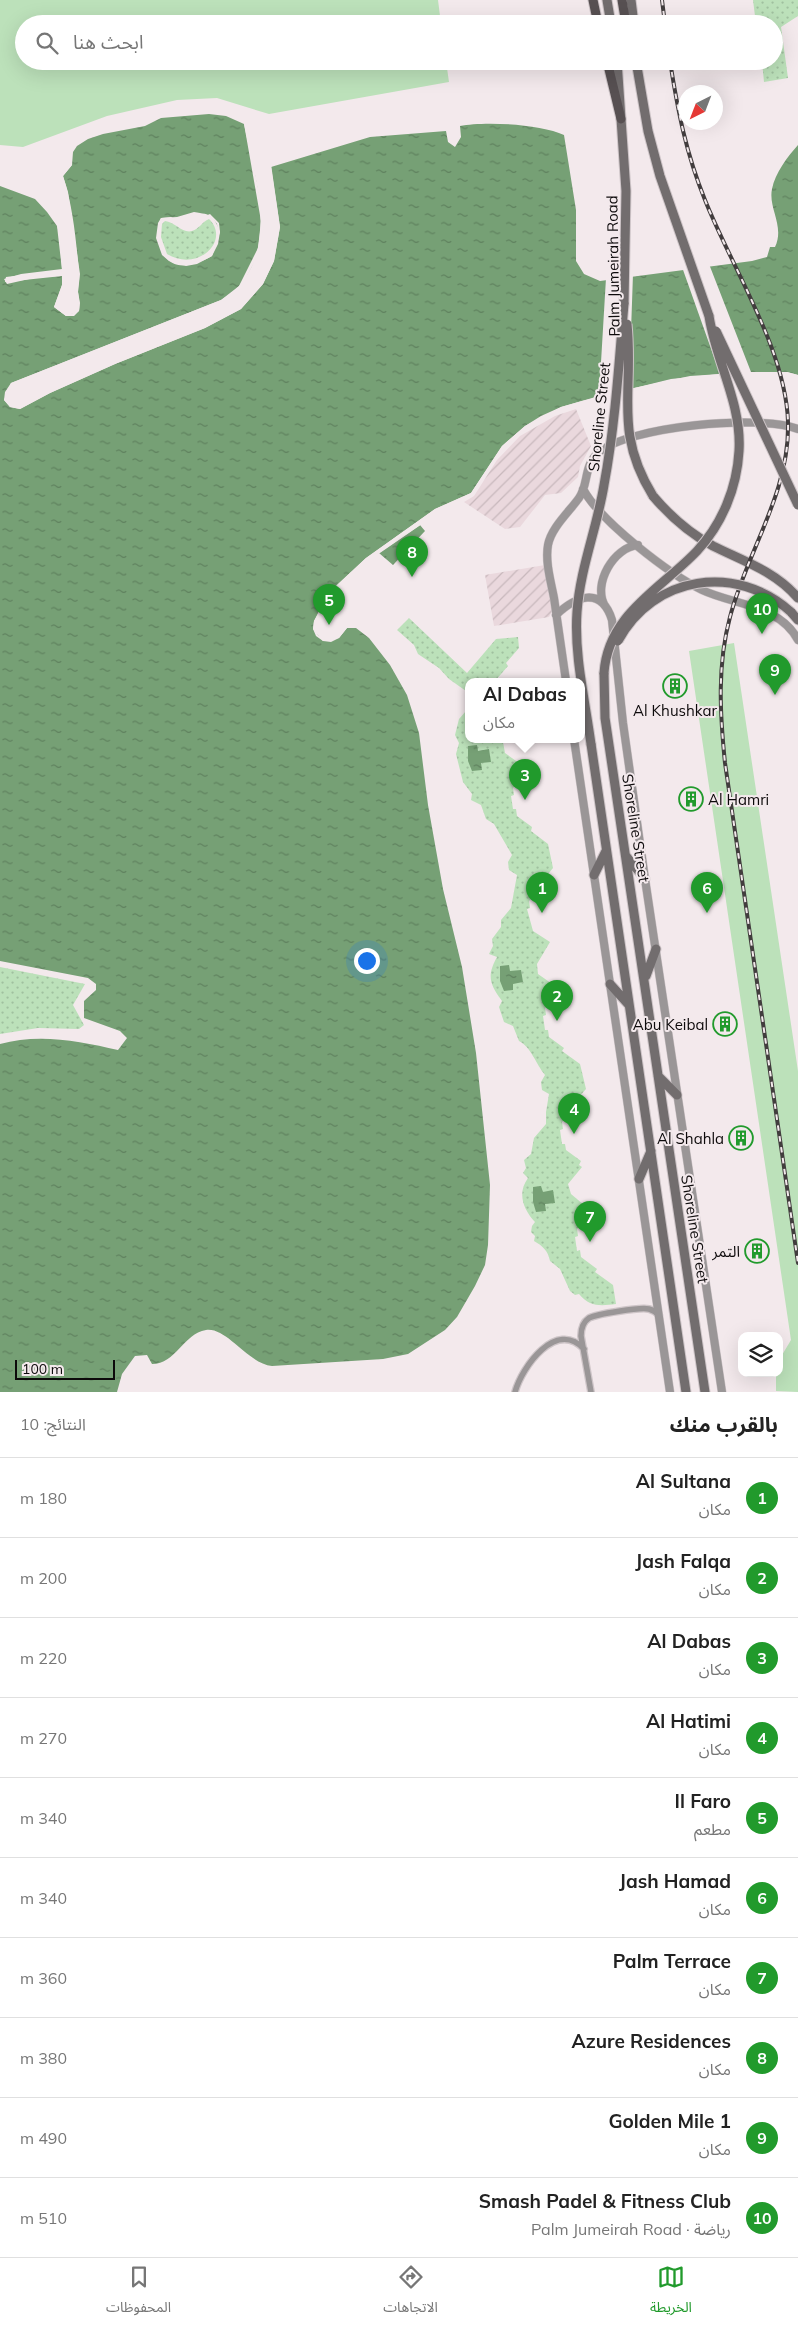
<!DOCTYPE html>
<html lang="ar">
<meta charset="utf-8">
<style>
body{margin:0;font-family:Mulish,"Noto Sans Arabic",sans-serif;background:#f6f6f6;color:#222;direction:rtl}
.controls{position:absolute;right:15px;bottom:15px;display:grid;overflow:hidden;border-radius:10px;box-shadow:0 5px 20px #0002}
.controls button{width:45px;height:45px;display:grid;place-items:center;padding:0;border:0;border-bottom:1px solid #e0e0e0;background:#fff;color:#222;font:25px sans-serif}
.compass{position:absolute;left:678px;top:85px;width:45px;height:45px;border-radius:50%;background:#fff;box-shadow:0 5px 20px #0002;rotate:222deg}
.scale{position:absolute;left:15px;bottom:12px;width:100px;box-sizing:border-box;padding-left:5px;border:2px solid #0d0a0b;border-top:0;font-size:14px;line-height:18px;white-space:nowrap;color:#0d0a0b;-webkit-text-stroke:4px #f3e9ec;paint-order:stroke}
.you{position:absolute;left:366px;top:960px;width:18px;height:18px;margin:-12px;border:4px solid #fff;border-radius:50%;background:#1a73e8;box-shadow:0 0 0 8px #1a73e833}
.badge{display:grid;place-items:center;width:32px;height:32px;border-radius:50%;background:#219a2c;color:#fff;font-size:16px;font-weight:700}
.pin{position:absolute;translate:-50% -41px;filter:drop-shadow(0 1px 2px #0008)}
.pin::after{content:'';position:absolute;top:26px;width:18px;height:15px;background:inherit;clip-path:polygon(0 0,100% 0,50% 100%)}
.popup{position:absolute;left:465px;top:678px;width:120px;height:65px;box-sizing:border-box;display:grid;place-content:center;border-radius:10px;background:#fff;filter:drop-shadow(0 1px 4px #0005);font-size:16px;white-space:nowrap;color:#767676}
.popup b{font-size:19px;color:#222}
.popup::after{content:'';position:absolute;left:50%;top:100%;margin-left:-10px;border:10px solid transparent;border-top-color:#fff}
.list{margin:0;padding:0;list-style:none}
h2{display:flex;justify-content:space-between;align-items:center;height:65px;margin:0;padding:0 20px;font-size:21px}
h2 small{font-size:16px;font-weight:400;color:#767676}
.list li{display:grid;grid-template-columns:32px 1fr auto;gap:15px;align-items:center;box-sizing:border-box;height:80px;padding:0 20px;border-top:1px solid #e0e0e0}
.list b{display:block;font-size:19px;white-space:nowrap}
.list p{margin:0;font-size:16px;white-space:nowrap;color:#767676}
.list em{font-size:16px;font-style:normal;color:#767676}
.icon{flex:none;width:28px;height:28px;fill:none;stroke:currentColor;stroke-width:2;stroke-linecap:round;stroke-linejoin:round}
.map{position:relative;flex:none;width:798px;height:1392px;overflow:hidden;direction:ltr}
.search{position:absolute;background:#fff;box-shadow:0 5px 20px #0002;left:15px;right:15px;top:15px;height:55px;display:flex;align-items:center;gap:12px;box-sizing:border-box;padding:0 18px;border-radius:28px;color:#767676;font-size:19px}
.sheet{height:865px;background:#fff}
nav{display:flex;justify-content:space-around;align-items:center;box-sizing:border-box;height:70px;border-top:1px solid #e0e0e0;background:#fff;font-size:14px;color:#767676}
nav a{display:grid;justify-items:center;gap:2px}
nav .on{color:#219a2c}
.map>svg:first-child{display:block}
</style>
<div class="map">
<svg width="798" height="1392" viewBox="0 0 798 1392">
<defs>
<pattern id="industrial-furrows" width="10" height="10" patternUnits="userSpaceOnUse" patternTransform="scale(1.25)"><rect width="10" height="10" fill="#ead8dd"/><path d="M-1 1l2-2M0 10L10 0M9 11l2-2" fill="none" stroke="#c8b8bc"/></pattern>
<pattern id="grass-dots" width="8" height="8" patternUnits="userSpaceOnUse" patternTransform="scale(1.25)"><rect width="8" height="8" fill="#bce1ba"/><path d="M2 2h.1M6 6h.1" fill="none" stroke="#a0c09f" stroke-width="1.8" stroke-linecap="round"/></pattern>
<pattern id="water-ripples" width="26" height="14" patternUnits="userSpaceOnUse" patternTransform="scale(1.25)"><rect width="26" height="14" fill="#76a075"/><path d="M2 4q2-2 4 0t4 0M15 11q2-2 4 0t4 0" fill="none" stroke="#5f815e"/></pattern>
</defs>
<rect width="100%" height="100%" fill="#f3e9ec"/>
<path fill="url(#industrial-furrows)" d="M 576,409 L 591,446 L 580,466 L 578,477 L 561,493 L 545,495 L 520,527 L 505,529 L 464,502 L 474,496 L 497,460 L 520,436 L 555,416 Z
M 545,565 L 553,610 L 549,617 L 494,626 L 485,575 Z"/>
<path fill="url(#grass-dots)" d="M 753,0 L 798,0 L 798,16 L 781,27 L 788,78 L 764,82 L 762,61 L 774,61 L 774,24 L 756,24 Z
M 209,219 C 231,240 198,273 167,254 L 161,237 L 162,224 L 165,221 C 175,222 183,234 192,231 C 199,229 202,222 209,219 Z
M 409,618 L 467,673 L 496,639 L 518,637 L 519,648 L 506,663 L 508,666 L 495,681 L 469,681 L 469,739 L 506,739 L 503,742 L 505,753 L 526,768 L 523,771 L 526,773 L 513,788 L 514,795 L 511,796 L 513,809 L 516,809 L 517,816 L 532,827 L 531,831 L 548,844 L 553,868 L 540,884 L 542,886 L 529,901 L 530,908 L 527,909 L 533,931 L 550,942 L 537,964 L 538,974 L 558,988 L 555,991 L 558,993 L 545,1008 L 546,1015 L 543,1016 L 545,1030 L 548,1030 L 549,1037 L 564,1048 L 562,1051 L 580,1064 L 586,1089 L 572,1105 L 574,1107 L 562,1122 L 563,1129 L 560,1130 L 562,1144 L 565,1144 L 566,1150 L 581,1161 L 579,1165 L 582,1167 L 568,1184 L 571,1194 L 590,1210 L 588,1212 L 590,1214 L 577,1229 L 578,1236 L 575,1237 L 577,1251 L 580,1250 L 581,1257 L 597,1269 L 595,1272 L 613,1285 L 616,1304 C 600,1306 590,1307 579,1294 L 575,1295 L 570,1291 L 560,1269 L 550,1261 C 548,1251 543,1246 534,1241 L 535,1236 L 531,1232 L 532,1226 L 535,1222 C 523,1209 517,1193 528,1178 L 523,1173 L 526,1168 L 524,1160 L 531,1154 L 534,1138 L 546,1124 L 546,1112 L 549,1094 L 542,1090 L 541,1082 L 545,1075 C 536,1064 531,1047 519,1041 L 513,1026 L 504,1022 L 499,1007 L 502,1001 C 489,984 487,975 497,957 L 489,954 L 493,946 L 492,939 L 501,927 L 501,920 L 511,908 L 517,875 L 509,870 L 508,862 L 512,855 L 494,824 L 486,819 L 481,805 L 471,800 L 472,794 L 463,782 L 456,754 L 459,743 L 455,735 L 459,719 L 466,711 L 468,699 L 466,691 L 449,679 L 439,668 L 418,654 L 414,645 L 397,630 Z
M 0,967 L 85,984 L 73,1005 L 84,1025 L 79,1029 L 38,1028 L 0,1034 Z"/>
<path fill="#bce1ba" d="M 0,0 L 438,0 L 441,24 L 24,24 L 24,61 L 446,61 L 449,82 L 269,114 L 217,98 L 177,100 L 107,116 L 23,147 L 0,145 Z
M 734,643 L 798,1071 L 798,1392 L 776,1391 L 776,1373 L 779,1373 L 782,1355 L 791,1340 L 689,651 Z"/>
<path fill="url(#water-ripples)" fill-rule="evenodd" d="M 209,114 L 226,116 L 244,124 C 254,175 278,241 239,286 C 234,292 227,296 221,300 L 11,383 L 4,400 L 10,407 L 20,409 L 50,393 L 115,364 L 205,328 L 241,309 L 263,284 L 274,261 L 280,227 L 271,167 L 370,137 L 446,131 L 448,142 L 455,147 L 461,137 L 460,126 C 484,121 541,124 564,135 L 576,210 L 576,261 L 584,274 L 600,281 L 752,261 L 767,257 L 770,247 L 775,247 C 785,226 768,208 772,189 C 775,173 788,156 798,145 L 798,375 L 787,372 L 729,373 L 671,379 L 582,401 L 561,407 L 541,416 L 525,426 L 502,446 L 471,493 L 435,509 L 366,558 L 337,585 L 327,599 L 314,621 L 313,629 L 323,641 L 339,638 L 347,628 L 356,628 L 369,638 L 390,665 L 407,695 L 419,733 L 428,805 L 443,889 L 462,967 L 476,1053 L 490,1185 L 488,1245 L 485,1265 L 475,1286 L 457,1317 L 445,1330 L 408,1354 L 383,1359 L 272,1366 C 247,1363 227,1327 206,1330 C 183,1334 176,1364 152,1364 L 147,1355 L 135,1356 L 122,1374 L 117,1392 L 0,1392 L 0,1044 C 38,1033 80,1041 118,1050 L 127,1038 L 120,1031 L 84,1018 L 84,1001 L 96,990 L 96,984 L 88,978 L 0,961 L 0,186 L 35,199 L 47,212 L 57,226 L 62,270 L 6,277 L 5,282 L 62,276 L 62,285 L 54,307 L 66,316 L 79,311 C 80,304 79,299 78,292 C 78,285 80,279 79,272 C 76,240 73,206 63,176 L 72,165 L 73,152 L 77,146 L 88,139 L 103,134 L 145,126 L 161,118 ZM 194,212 C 212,215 213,214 220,232 L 212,256 C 192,267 167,274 160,244 C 157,233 157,229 161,218 L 177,217 Z
M 420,525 L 425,531 L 393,565 L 379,553 Z
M 477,745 L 478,751 L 489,749 L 491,762 L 481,763 L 482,770 L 472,771 L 468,761 L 468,746 Z
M 509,965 L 510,971 L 521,970 L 523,982 L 513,984 L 513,990 L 504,991 L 500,981 L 500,966 Z
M 541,1186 L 543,1192 L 553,1190 L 555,1203 L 545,1204 L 546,1211 L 536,1212 L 533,1202 L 533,1187 Z"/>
<path fill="#f3e9ec" d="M 246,122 L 264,221 L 261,249 L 241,288 L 222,303 L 12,385 L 7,399 L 11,405 L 20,407 L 49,391 L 114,362 L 204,326 L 240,307 L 261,283 L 272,261 L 277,227 L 269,167 L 271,164 L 280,227 L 274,261 L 263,284 L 241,309 L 205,328 L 115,364 L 50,393 L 20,409 L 10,407 L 4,400 L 5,392 L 11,383 L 221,300 L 239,286 L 258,248 L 261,221 L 244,124 Z
M 70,158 L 72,159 L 72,165 L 63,176 L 68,192 L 80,274 L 78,292 L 80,303 L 79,311 L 74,316 L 66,316 L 54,307 L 62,285 L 62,276 L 38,277 L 7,284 L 4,279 L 21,274 L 62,269 L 60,239 L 56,220 L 62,239 L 64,271 L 21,277 L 7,280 L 37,275 L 63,274 L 65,285 L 57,306 L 66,314 L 73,313 L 77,310 L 77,274 L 66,193 L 60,176 L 70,164 Z
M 210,214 L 219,223 L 220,232 L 218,244 L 212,256 L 197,264 L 186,266 L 169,261 L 162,255 L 156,238 L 158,223 L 161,218 L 171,217 L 177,220 L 166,219 L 160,224 L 159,237 L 164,253 L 170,259 L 186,263 L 205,258 L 214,248 L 218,232 L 217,224 L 213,219 L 205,216 Z
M 709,264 L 751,372 L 787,372 L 798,375 L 798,377 L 787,374 L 691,378 L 583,403 L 562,409 L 542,418 L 526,428 L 504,448 L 473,495 L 437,511 L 386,545 L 384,547 L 419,523 L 422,524 L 377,555 L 377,553 L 339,587 L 316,622 L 316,629 L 318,635 L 324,639 L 331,639 L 347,626 L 347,628 L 339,638 L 331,642 L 323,641 L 316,636 L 313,629 L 314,621 L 320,609 L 337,585 L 366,558 L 435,509 L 471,493 L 502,446 L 525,426 L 561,407 L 599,396 L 606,278 L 633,274 L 629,389 L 690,376 L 720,374 L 682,267 Z"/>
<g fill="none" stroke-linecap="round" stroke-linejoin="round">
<g stroke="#cec5c8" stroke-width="8">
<path id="minor" d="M 515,1392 C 522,1367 556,1319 584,1349
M 591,1392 L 581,1336 C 581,1329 583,1322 589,1318 C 597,1314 640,1307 649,1309 C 653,1310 656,1312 659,1315"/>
</g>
<g stroke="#cec5c8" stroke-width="9">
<path id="tertiary" d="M 583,489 C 600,521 669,574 702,590 C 734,605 780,605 798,640
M 605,606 C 592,584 614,547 638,545
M 556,615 C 575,597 601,585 612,620 L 623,723 L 645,879 L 722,1392
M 566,681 C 562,654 558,626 554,598 C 551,582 545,562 548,545 C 551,528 569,512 579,498 C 589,484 583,467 598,453 C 628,426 761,414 798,429
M 574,739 L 670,1392"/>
</g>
<g stroke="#cec5c8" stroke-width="11">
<path id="secondary" d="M 607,0 L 611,24
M 631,0 L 634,24
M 617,61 L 626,191 L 624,304
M 636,61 L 648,131 L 660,176 L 709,316
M 653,496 C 670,516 689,533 713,546 C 743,561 775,571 798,598
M 791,612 L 798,620
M 604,673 L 605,718 L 705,1392
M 591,744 L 686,1392
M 626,856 L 645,879
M 594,875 L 606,851
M 646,976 L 656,949
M 610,984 L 629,1005
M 658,1076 L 677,1095
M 639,1179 L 651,1151"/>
</g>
<g stroke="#cec5c8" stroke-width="11">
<path id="primary" d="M 593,0 L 598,24
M 622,0 L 626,24
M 607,61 L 621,119"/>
</g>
<use href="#minor" stroke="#9a9697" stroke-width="5.5"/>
<use href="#tertiary" stroke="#9a9697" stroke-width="8"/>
<use href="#secondary" stroke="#726d6e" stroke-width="9"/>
<use href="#primary" stroke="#575052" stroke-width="9"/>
<g stroke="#423d3e" stroke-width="4">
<path id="rail" d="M 662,0 L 665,24
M 670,61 C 678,112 686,153 705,200 C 732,268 786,350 788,422 C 790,493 747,551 730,617 C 717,665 720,714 725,763 L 798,1263"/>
</g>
<use href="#rail" stroke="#f3e9ec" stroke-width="2" stroke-dasharray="5.5" stroke-linecap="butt"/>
<g stroke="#cec5c8" stroke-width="11" stroke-linecap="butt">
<path id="secondary-bridge" d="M 627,324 C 634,392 613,431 653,496
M 716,331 L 798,505
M 618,641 C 653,575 737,563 791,612
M 604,673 C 608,614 661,589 697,551 C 722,524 737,488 739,451 C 742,404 716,362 709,316
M 591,744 C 585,700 574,655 577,612 C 580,569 597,528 604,485 C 615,426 619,364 624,304"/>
</g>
<use href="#secondary-bridge" stroke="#726d6e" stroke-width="9"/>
</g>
<defs>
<g id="building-ring" transform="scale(1.25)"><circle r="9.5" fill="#f3e9ec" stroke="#219a2c" stroke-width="1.5"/><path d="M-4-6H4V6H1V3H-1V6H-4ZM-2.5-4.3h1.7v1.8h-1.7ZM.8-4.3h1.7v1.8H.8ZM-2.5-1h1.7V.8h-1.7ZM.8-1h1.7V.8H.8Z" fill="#219a2c"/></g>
</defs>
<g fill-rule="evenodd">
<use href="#building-ring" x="675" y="686"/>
<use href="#building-ring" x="691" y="799"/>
<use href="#building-ring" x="725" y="1024"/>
<use href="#building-ring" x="741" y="1138"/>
<use href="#building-ring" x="757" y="1251"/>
</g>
<g text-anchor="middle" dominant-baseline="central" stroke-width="4" stroke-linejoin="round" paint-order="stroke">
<g font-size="15" fill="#0d0a0b" stroke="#f3e9ec">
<text transform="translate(613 266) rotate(-91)">Palm Jumeirah Road</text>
<text transform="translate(599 417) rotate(-84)">Shoreline Street</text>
<text transform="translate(636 828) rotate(81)">Shoreline Street</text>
<text transform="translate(695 1229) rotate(81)">Shoreline Street</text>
</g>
<g font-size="15" fill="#0d0a0b" stroke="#f3e9ec" text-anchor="end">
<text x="675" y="710" text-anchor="middle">Al Khushkar</text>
<text x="708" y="799" text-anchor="start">Al Hamri</text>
<text x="708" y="1024">Abu Keibal</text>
<text x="724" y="1138">Al Shahla</text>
<text x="740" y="1251">التمر</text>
</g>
</g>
</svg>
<div class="controls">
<button><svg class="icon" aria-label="layers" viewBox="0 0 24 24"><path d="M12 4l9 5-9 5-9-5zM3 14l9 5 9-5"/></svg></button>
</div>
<svg class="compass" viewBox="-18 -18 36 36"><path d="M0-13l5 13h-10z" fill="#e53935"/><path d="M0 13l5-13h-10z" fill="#767676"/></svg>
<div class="scale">100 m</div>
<div class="you"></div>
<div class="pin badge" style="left:542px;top:913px">1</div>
<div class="pin badge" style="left:557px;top:1021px">2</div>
<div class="pin badge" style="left:525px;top:800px">3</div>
<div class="popup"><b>Al Dabas</b>مكان</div>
<div class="pin badge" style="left:574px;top:1134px">4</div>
<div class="pin badge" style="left:329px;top:625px">5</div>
<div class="pin badge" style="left:707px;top:913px">6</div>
<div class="pin badge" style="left:590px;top:1242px">7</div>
<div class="pin badge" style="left:412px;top:577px">8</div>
<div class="pin badge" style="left:775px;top:695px">9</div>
<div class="pin badge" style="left:762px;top:634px">10</div>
<div class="search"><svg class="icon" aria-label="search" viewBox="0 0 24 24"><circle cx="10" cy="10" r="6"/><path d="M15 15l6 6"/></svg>ابحث هنا</div>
</div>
<section class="sheet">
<h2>بالقرب منك<small>النتائج: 10</small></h2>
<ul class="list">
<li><span class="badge">1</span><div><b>Al Sultana</b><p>مكان</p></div><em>180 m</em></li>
<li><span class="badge">2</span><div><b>Jash Falqa</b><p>مكان</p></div><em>200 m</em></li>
<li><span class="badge">3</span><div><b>Al Dabas</b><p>مكان</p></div><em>220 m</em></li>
<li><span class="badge">4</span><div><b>Al Hatimi</b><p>مكان</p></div><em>270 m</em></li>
<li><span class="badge">5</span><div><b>Il Faro</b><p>مطعم</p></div><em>340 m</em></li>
<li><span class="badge">6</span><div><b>Jash Hamad</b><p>مكان</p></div><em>340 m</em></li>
<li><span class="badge">7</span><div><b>Palm Terrace</b><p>مكان</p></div><em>360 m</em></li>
<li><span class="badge">8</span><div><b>Azure Residences</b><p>مكان</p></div><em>380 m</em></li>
<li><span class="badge">9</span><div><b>Golden Mile 1</b><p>مكان</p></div><em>490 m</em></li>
<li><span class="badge">10</span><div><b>Smash Padel &amp; Fitness Club</b><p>رياضة · Palm Jumeirah Road</p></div><em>510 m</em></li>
</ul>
</section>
<nav>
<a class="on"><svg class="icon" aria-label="map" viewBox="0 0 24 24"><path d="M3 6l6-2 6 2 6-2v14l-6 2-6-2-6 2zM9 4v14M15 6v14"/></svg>الخريطة</a>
<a><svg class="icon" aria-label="directions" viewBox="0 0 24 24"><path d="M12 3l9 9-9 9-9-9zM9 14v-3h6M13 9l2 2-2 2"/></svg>الاتجاهات</a>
<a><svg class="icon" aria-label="saved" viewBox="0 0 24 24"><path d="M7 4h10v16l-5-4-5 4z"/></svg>المحفوظات</a>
</nav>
